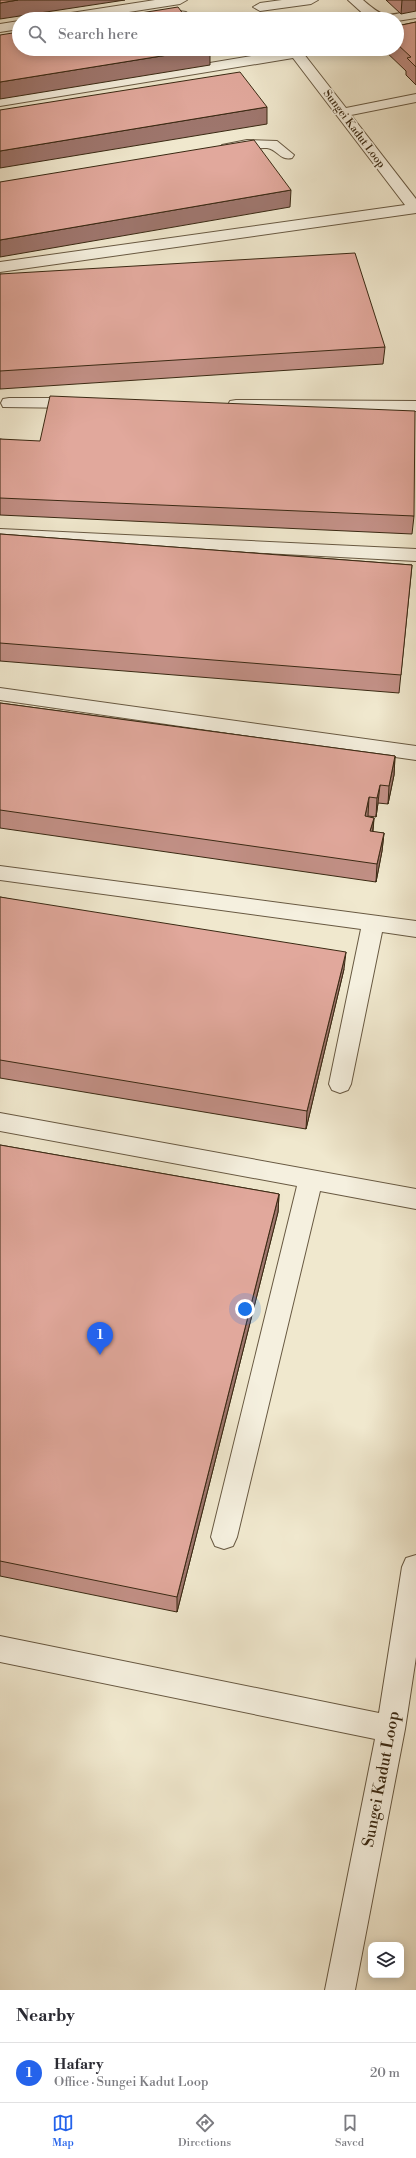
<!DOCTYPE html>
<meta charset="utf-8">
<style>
body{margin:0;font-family:"Libre Bodoni",serif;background:#f7f7f7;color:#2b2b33}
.controls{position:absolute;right:12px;bottom:12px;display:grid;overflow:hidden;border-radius:8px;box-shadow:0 2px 10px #0003}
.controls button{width:36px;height:36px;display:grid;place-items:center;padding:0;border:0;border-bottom:1px solid #e1e1e2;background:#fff;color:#2b2b33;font:20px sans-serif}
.you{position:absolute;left:245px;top:1309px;width:14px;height:14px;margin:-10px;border:3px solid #fff;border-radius:50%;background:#1a73e8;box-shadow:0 0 0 6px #1a73e833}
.badge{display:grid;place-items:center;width:26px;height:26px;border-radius:50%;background:#2563eb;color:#fff;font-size:13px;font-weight:700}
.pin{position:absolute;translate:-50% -33px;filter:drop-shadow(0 1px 2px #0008)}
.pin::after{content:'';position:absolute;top:21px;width:14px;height:12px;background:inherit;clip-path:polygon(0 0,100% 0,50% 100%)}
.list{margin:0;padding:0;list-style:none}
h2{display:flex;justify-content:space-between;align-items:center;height:52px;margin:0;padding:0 16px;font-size:17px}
h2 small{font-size:13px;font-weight:400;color:#7c7c81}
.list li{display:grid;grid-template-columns:26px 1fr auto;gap:12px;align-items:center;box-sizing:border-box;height:60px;padding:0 16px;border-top:1px solid #e1e1e2}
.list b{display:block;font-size:15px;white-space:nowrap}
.list p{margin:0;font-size:13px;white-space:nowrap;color:#7c7c81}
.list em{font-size:13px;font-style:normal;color:#7c7c81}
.icon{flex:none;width:22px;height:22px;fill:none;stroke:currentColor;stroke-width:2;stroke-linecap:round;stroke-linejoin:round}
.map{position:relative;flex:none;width:416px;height:1990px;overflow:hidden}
.search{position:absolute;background:#fff;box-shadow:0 2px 10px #0003;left:12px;right:12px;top:12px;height:44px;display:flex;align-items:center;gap:10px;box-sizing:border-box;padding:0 14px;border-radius:22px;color:#7c7c81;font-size:15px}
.sheet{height:112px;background:#fff}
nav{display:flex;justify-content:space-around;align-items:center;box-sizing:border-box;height:56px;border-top:1px solid #e1e1e2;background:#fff;font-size:11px;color:#7c7c81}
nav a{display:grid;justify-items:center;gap:2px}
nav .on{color:#2563eb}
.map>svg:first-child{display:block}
</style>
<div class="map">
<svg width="416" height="1990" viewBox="0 0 416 1990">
<rect width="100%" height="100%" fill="#f0e8ce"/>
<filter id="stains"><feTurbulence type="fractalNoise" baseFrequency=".005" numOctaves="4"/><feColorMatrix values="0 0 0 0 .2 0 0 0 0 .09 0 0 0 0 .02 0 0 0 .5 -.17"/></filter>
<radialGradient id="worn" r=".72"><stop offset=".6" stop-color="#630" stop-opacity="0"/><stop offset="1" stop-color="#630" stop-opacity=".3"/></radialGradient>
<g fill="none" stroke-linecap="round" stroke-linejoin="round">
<g stroke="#685942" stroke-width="2">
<path id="minor" d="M 155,0 L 187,0 L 180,4 L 84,19 L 51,19 L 58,15 Z
M 282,0 L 318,0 L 311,4 L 260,11 L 253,7 L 260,3 Z
M 348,0 L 363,0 C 387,21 386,15 416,10 L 416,18 L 397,21 L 397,19 L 369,19 Z
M 172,10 L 186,12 L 196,19 L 147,18 L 149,15 Z
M 19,21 L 19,29 L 0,32 L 0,24 Z
M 286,49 L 300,49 L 346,108 L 416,94 L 416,102 L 351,115 L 416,199 L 416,213 L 0,272 L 0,262 L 405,205 L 293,58 L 0,106 L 0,98 L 287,50 Z
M 247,140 L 277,141 L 294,155 L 292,158 C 280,161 277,149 267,148 C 252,147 236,154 222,151 L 220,148 L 222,145 Z
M 9,398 L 77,398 L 83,399 L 85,403 L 83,407 L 77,408 L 3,407 L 1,403 L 3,399 Z
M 236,400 L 416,401 L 416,411 L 230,409 L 228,405 L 230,401 Z
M 0,529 L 416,549 L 416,561 L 0,539 Z
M 0,688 L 416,746 L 416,760 L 0,700 Z
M 0,866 L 416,921 L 416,937 L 382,932 L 351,1084 L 348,1090 L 340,1093 L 332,1090 L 329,1084 L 361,929 L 0,880 Z
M 0,1113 L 416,1189 L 416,1209 L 320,1191 L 237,1537 L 233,1546 L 224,1549 L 215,1546 L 211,1537 L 297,1186 L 0,1131 Z
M 416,1555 L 416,1657 L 405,1729 L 355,1990 L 325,1990 L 375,1739 L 0,1662 L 0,1636 L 379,1713 L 402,1567 L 406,1558 Z"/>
</g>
<use href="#minor" fill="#f5f0df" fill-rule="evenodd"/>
</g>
<path fill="#c29086" stroke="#3a2913" d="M 386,0 L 416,0 L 401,14 Z
M 416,22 L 416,85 L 406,75 L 406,71 L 383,49 L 397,49 L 397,26 Z
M 0,274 L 385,347 L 383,364 L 0,389 Z
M 0,439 L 414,516 L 412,534 L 0,515 Z
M 0,534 L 412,565 L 399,693 L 0,661 Z
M 0,703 L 395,756 L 394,775 L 388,804 L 378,803 L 376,817 L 368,816 L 368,817 L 374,818 L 373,832 L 384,833 L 382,851 L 376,882 L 0,828 Z
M 0,897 L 344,969 L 306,1129 L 0,1078 Z
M 0,1145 L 279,1194 L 278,1212 L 177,1612 L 0,1576 Z"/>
<path fill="#9e766d" stroke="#3a2913" d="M 18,0 L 125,0 L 0,19 L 0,3 Z
M 402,0 L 416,0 L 416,11 L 401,14 Z
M 205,49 L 210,49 L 210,65 L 0,99 L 0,82 Z
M 267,107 L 267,124 L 0,168 L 0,151 Z
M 291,190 L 290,207 L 0,257 L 0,240 Z
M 395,756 L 394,775 L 388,804 L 389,786 Z
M 380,785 L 378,803 L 376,817 L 377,798 Z
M 369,797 L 368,816 L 363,834 L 365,816 Z
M 374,818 L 372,836 L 370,831 Z
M 384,833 L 382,851 L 376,882 L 377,864 Z
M 346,952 L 344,969 L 306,1129 L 307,1111 Z
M 279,1194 L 278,1212 L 177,1612 L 177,1597 Z"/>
<path fill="#e1a89c" stroke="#3a2913" d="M 0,0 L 18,0 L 0,3 Z
M 178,7 L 187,19 L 103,19 Z
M 416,22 L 416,67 L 407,58 L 411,57 L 397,44 L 397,26 Z
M 19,32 L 19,49 L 205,49 L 0,82 L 0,35 Z
M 240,72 L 267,107 L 0,151 L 0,110 Z
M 254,140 L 291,190 L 0,240 L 0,182 Z
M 355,253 L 385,347 L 0,371 L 0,274 Z
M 50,396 L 415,411 L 414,516 L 0,498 L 0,439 L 40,441 Z
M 0,534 L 412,565 L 401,675 L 0,643 Z
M 0,703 L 395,756 L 389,786 L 380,785 L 377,798 L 369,797 L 365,816 L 374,818 L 370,831 L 384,833 L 377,864 L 0,810 Z
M 0,897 L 346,952 L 307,1111 L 0,1060 Z
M 0,1145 L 279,1194 L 177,1597 L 0,1561 Z"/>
<g text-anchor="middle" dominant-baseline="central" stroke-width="3" stroke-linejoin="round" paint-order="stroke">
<g font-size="11" fill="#3a2913" stroke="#f5f0df">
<text transform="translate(354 129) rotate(53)">Sungei Kadut Loop</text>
</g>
<g font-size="16" fill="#3a2913" stroke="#f5f0df">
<text transform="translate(381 1779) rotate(-79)">Sungei Kadut Loop</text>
</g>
</g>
<rect width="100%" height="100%" filter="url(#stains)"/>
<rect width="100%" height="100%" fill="url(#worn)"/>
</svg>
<div class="controls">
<button><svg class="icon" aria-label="layers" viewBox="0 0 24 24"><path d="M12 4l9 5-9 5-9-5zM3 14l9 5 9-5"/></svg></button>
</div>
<div class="you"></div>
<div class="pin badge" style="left:100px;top:1355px">1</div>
<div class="search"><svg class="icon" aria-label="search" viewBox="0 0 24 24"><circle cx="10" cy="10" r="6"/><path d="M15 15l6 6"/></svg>Search here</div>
</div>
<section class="sheet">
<h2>Nearby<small></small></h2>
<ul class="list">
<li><span class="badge">1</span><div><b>Hafary</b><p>Office · Sungei Kadut Loop</p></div><em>20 m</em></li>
</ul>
</section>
<nav>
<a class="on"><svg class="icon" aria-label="map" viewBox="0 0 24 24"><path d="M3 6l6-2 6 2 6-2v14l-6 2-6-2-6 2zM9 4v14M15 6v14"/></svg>Map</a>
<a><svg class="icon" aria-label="directions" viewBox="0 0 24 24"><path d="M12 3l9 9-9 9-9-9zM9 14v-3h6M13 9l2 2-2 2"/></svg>Directions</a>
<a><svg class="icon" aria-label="saved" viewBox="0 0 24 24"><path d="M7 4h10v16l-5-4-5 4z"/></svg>Saved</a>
</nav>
